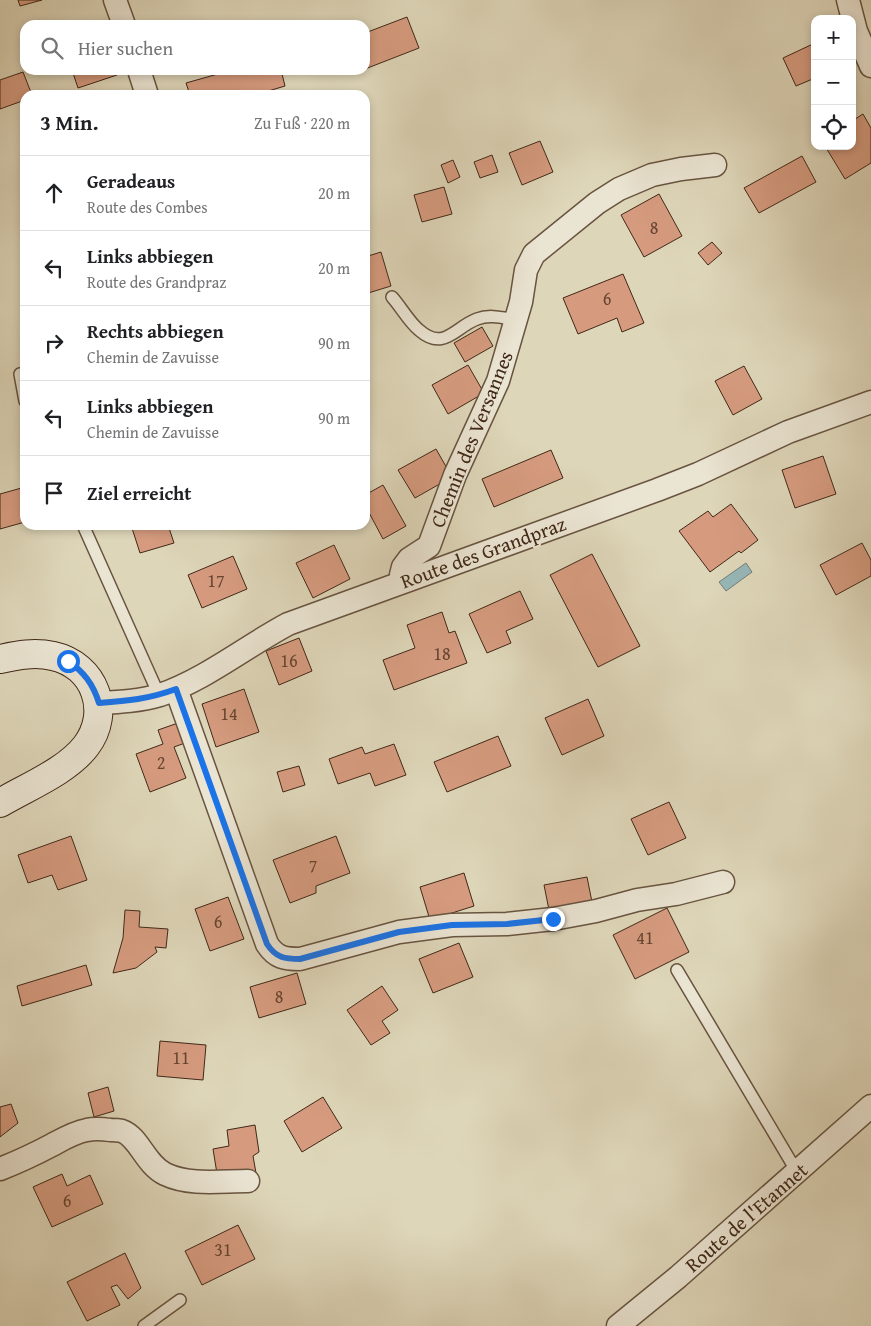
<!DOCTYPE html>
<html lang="de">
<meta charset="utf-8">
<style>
body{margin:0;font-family:"Gentium Book Plus",serif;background:#f2f2f2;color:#202124}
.controls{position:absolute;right:15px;top:15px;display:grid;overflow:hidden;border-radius:10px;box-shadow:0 2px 8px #0003}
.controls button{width:45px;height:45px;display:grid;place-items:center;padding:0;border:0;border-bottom:1px solid #e0e0e0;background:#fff;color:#202124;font:25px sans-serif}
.stop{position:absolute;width:15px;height:15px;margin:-11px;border:4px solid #1a73e8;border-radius:50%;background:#fff}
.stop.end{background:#1a73e8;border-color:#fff;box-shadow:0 1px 5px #0008}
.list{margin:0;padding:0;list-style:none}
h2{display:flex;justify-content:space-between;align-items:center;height:65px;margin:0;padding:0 20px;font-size:21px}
h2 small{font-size:16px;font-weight:400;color:#757577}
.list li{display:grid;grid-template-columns:32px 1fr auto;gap:15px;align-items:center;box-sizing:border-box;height:75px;padding:0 20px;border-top:1px solid #e0e0e0}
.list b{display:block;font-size:19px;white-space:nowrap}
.list p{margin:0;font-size:16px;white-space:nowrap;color:#757577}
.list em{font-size:16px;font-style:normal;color:#757577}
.icon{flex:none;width:28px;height:28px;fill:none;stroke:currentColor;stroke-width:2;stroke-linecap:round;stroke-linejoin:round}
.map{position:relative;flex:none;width:871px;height:1326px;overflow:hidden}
.search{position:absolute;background:#fff;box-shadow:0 2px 8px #0003;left:20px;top:20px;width:350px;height:55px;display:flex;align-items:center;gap:12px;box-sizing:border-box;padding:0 18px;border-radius:15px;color:#757577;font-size:19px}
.panel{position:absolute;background:#fff;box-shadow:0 2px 8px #0003;left:20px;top:90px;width:350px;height:440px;border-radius:15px}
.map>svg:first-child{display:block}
</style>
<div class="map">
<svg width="871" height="1326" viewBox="0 0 871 1326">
<rect width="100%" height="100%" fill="#ded6b9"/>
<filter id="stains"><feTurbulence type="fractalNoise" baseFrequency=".004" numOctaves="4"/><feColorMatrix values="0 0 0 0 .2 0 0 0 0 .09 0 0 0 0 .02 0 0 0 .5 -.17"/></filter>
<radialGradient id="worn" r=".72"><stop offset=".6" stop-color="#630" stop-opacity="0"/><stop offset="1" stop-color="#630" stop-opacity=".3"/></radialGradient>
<path fill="#96b7b8" stroke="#747e78" d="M 746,563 L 752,572 L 726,591 L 719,582 Z"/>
<path fill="#d69b7f" stroke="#402817" d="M 18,0 L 42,0 L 20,6 Z
M 407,17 L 419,48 L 365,69 L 365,33 Z
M 815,43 L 815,78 L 796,86 L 783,58 Z
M 72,70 L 115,70 L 117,75 L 78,88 Z
M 232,70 L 281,70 L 285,86 L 255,95 L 190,95 L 186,83 Z
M 23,72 L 32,95 L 25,95 L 25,100 L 0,109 L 0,80 Z
M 863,114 L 871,128 L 871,163 L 845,179 L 825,146 L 852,146 L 852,121 Z
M 540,141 L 553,172 L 522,185 L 509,153 Z
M 492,155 L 498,172 L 480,178 L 474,162 Z
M 802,156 L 816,182 L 759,213 L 744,188 Z
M 453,160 L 460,177 L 448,183 L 441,165 Z
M 444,187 L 452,214 L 422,222 L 414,195 Z
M 659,194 L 682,236 L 644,257 L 621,215 Z
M 712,242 L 722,253 L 708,265 L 698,253 Z
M 381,252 L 391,286 L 365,294 L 365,257 Z
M 623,274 L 644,323 L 622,332 L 617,318 L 578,334 L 563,298 Z
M 482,327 L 493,346 L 465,362 L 454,343 Z
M 468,365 L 484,393 L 448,414 L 432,385 Z
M 744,366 L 762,399 L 733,415 L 715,381 Z
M 436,449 L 452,477 L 415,498 L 398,470 Z
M 551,450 L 563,478 L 494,507 L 482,479 Z
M 823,456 L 836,494 L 795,508 L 782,470 Z
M 383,485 L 406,526 L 383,539 L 365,505 L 365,495 Z
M 25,487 L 25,522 L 0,529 L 0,494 Z
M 731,504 L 758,540 L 741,553 L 739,551 L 710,572 L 679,531 L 708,511 L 713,517 Z
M 131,525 L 168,525 L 174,543 L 140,553 Z
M 862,543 L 871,560 L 871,576 L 836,595 L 820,565 Z
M 334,545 L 350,579 L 313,598 L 296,563 Z
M 592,554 L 640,646 L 598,667 L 550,575 Z
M 233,556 L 247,589 L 202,608 L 188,575 Z
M 520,591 L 533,619 L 506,631 L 511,643 L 487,653 L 469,614 Z
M 442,612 L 449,633 L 455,631 L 467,663 L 394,690 L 383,660 L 415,648 L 407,625 Z
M 299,638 L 312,671 L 279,685 L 266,651 Z
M 244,689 L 259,732 L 216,747 L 202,704 Z
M 588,699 L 604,736 L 562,755 L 545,718 Z
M 178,723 L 185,743 L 174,747 L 186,778 L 150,792 L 136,754 L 163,744 L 158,730 Z
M 498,736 L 511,766 L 447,792 L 434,762 Z
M 394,744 L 406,775 L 375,786 L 370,773 L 338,784 L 329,759 L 362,747 L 365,754 Z
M 299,766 L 305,785 L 283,792 L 277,772 Z
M 669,802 L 686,838 L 648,855 L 631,819 Z
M 71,836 L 87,880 L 58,890 L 52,875 L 28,883 L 18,855 Z
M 336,836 L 350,873 L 316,886 L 316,893 L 290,903 L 273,860 Z
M 464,873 L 474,906 L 430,920 L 420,887 Z
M 587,877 L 593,907 L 550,915 L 544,885 Z
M 228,897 L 244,939 L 210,951 L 195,909 Z
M 667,908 L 689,952 L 635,979 L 613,935 Z
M 125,910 L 140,911 L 139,927 L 168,929 L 166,948 L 155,947 L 157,952 L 136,968 L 113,973 L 123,938 Z
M 459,943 L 473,977 L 433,993 L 419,959 Z
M 86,965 L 92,985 L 22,1006 L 17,986 Z
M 297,973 L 306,1004 L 259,1018 L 250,987 Z
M 382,986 L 398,1010 L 382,1021 L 390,1033 L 371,1045 L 347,1010 Z
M 160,1041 L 206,1045 L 203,1080 L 157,1076 Z
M 108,1087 L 114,1111 L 94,1117 L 88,1093 Z
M 323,1097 L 342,1128 L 302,1152 L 284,1121 Z
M 11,1104 L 18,1123 L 0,1137 L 0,1107 Z
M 255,1125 L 259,1152 L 253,1156 L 256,1173 L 218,1180 L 213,1149 L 229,1146 L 227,1130 Z
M 62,1174 L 67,1186 L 90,1175 L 103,1204 L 52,1227 L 33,1187 Z
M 238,1225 L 255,1259 L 202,1285 L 185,1251 Z
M 125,1253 L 141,1288 L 128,1299 L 117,1285 L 111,1287 L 120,1305 L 87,1321 L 67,1282 Z"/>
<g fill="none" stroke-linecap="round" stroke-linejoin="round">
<g stroke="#685440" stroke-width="14">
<path id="lane" d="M 392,297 C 401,307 409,322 419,330 C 444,352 455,327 477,319 C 490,314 503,318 516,320
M 20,374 L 25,401
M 83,525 L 159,695
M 677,970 L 797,1172
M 144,1326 L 180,1300"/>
</g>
<g stroke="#685440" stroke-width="25">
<path id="street" d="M 115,0 L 124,25
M 848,0 L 856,31 L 871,66
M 139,70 L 147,95
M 402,581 L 401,575 L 403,567 L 409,559 L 429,546 L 455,475 L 498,381 L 521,302 L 526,270 L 534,254 L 597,203 L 619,189 L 652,175 L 681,169 L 715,165
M 176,689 L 267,944 C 276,958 285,959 300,959 L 399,932 L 452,925 L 507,924 L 553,919 L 596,911 L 637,900 L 676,894 L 723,882
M 99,703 C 119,702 140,701 160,695 C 206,679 245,647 288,624 L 657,490 L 698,474 L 788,432 L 871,402
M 0,1169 C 18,1162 35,1154 52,1145 C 63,1139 75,1132 87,1130 C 95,1128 103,1129 110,1130 C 114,1130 118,1130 122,1131 C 139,1137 145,1164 165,1174 C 190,1186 221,1181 248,1181
M 618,1326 L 678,1277 L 871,1106"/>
</g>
<g stroke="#402817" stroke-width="30">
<path id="secondary" d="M 0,659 C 18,655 35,652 53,656 C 95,665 112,712 86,746 C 67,771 27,787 0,803"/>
</g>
<use href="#lane" stroke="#eae4d2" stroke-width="11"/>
<use href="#street" stroke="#eae4d2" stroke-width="22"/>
<use href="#secondary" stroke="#eae4d2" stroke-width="28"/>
</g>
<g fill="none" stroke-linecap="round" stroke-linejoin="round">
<path stroke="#1a73e8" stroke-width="6" d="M 68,661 C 84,672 93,684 99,703 C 127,701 149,699 176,689 L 267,944 C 276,958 285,959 300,959 L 399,932 L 452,925 L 507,924 L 553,919"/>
</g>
<g text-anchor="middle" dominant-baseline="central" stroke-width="4" stroke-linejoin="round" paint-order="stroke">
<g font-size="18" fill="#664531">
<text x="654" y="227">8</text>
<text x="607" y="298">6</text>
<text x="216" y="580">17</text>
<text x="442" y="653">18</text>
<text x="289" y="660">16</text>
<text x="229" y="713">14</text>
<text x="161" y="762">2</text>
<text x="313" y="865">7</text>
<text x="218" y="921">6</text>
<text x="645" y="937">41</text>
<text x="279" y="996">8</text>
<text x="181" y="1057">11</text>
<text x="67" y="1200">6</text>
<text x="223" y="1249">31</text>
</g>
<g font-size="20" fill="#402817" stroke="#eae4d2">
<text transform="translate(471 439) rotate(-68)">Chemin des Versannes</text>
<text transform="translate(483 552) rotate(-20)">Route des Grandpraz</text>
<text transform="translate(746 1217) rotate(-41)">Route de l'Etannet</text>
</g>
</g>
<rect width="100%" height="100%" filter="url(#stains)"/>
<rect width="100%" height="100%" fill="url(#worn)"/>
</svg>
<div class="controls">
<button>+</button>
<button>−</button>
<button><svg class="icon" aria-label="locate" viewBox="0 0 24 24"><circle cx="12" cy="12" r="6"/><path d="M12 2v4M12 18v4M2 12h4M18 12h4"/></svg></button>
</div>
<div class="stop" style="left:68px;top:661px"></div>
<div class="stop end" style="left:553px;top:919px"></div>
<div class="search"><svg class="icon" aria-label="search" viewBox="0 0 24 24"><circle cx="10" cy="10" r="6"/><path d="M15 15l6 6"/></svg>Hier suchen</div>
<section class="panel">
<h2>3 Min.<small>Zu Fuß · 220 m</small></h2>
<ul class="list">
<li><svg class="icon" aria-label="ahead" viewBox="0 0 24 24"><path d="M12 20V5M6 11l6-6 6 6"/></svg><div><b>Geradeaus</b><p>Route des Combes</p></div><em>20 m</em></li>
<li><svg class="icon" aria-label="left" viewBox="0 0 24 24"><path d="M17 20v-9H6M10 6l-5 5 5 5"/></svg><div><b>Links abbiegen</b><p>Route des Grandpraz</p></div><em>20 m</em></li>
<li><svg class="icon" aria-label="right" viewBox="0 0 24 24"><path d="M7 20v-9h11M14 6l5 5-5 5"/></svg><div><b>Rechts abbiegen</b><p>Chemin de Zavuisse</p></div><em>90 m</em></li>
<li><svg class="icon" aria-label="left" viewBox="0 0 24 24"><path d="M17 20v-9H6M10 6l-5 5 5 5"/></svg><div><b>Links abbiegen</b><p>Chemin de Zavuisse</p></div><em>90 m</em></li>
<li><svg class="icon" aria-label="arrive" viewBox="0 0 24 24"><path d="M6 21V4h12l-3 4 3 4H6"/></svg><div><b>Ziel erreicht</b></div></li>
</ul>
</section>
</div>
